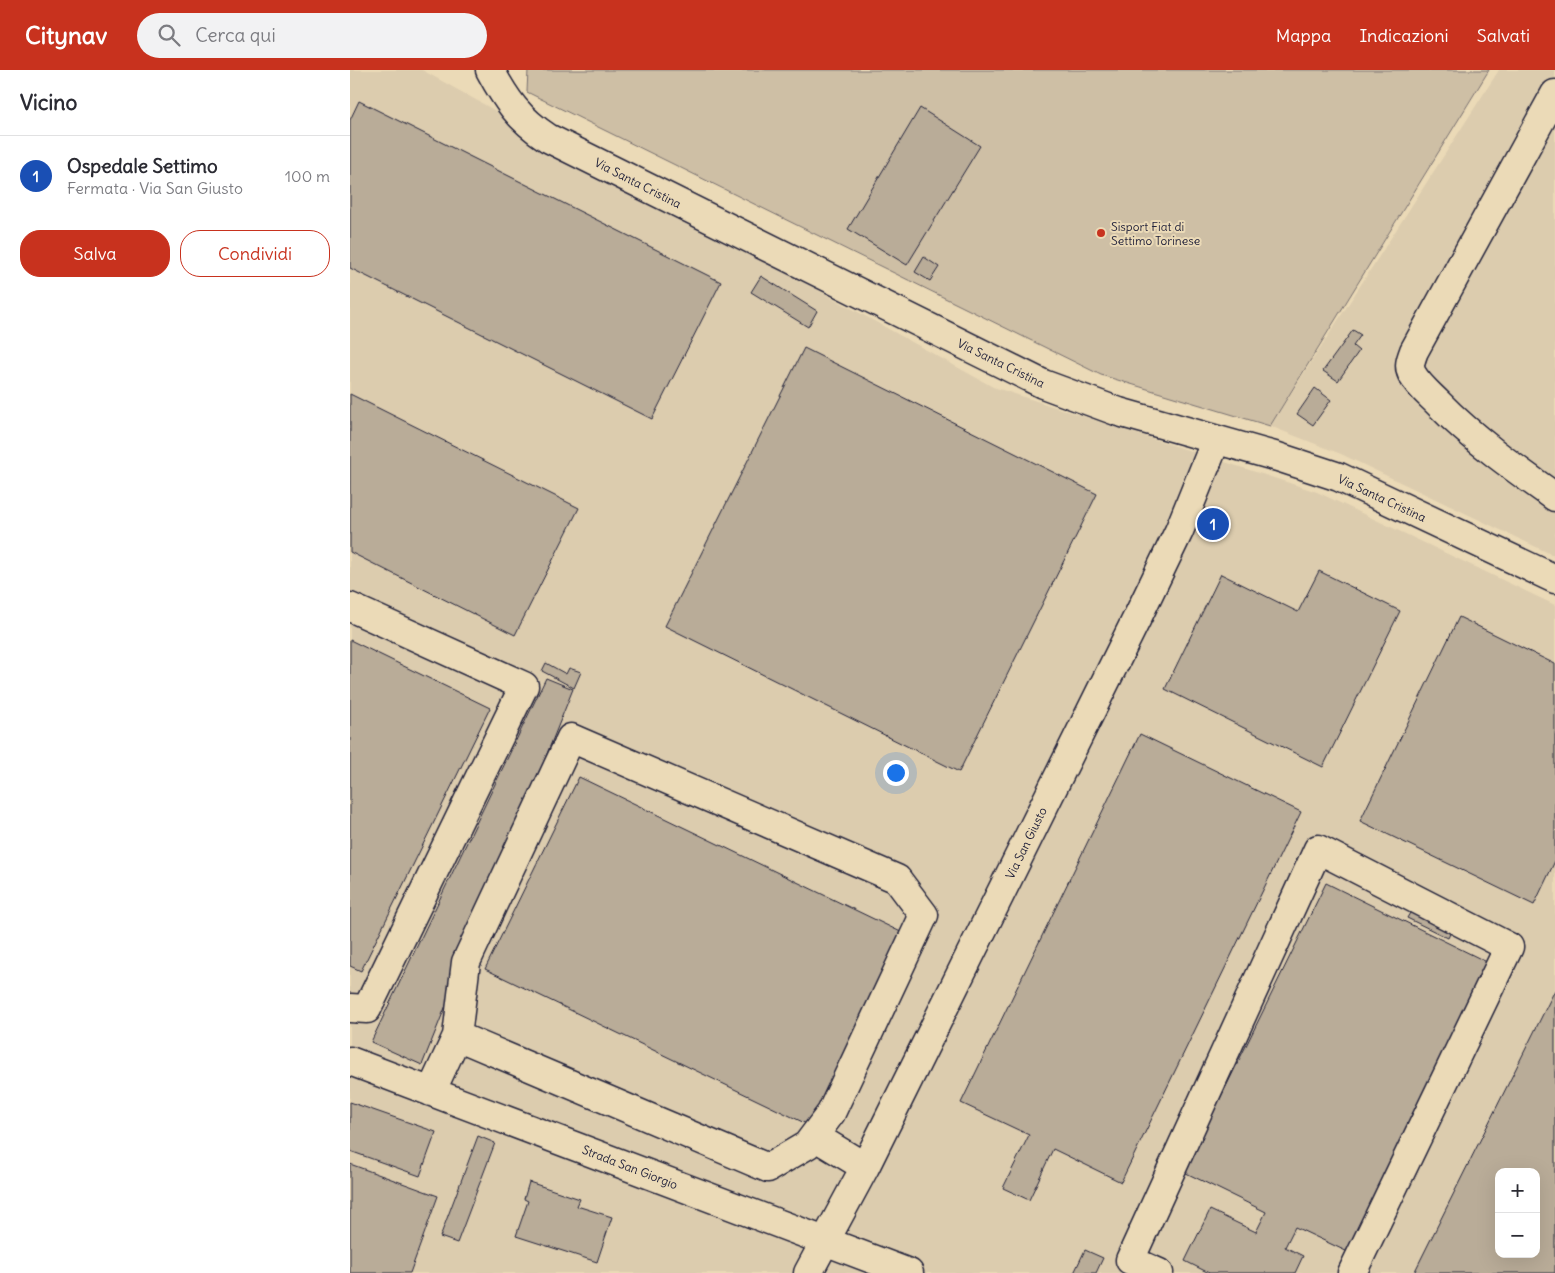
<!DOCTYPE html>
<html lang="it">
<meta charset="utf-8">
<style>
body{margin:0;font-family:Delius,sans-serif;background:#f2f2f3;color:#2b2b33}
.controls{position:absolute;right:15px;bottom:15px;display:grid;overflow:hidden;border-radius:10px;box-shadow:0 5px 20px #0002}
.controls button{width:45px;height:45px;display:grid;place-items:center;padding:0;border:0;border-bottom:1px solid #e1e1e2;background:#fff;color:#2b2b33;font:25px sans-serif}
.you{position:absolute;left:545px;top:702px;width:18px;height:18px;margin:-12px;border:4px solid #fff;border-radius:50%;background:#1a73e8;box-shadow:0 0 0 8px #1a73e833}
.badge{display:grid;place-items:center;width:32px;height:32px;border-radius:50%;background:#c8321e;color:#fff;font-size:16px;font-weight:700}
.pin{position:absolute;translate:-50% -50%;border:2px solid #fff;box-shadow:0 1px 5px #0006}
.list{margin:0;padding:0;list-style:none}
h2{display:flex;justify-content:space-between;align-items:center;height:65px;margin:0;padding:0 20px;font-size:21px}
h2 small{font-size:16px;font-weight:400;color:#7c7c81}
.list li{display:grid;grid-template-columns:32px 1fr auto;gap:15px;align-items:center;box-sizing:border-box;height:80px;padding:0 20px;border-top:1px solid #e1e1e2}
.list b{display:block;font-size:19px;white-space:nowrap}
.list p{margin:0;font-size:16px;white-space:nowrap;color:#7c7c81}
.list em{font-size:16px;font-style:normal;color:#7c7c81}
.actions{display:flex;gap:10px;padding:15px 20px}
.actions a{flex:1;padding:11px 0;border:1px solid #c8321e;border-radius:20px;text-align:center;font-size:18px;color:#c8321e}
.actions .main{background:#c8321e;color:#fff}
.icon{flex:none;width:28px;height:28px;fill:none;stroke:currentColor;stroke-width:2;stroke-linecap:round;stroke-linejoin:round}
.map{position:relative;flex:none;width:1205px;height:1203px;overflow:hidden}
header{display:flex;align-items:center;gap:30px;box-sizing:border-box;height:70px;padding:0 25px;background:#c8321e;color:#fff}
header strong{font-size:24px}
nav{display:flex;gap:28px;margin-inline-start:auto;font-size:18px}
.search{width:350px;height:45px;background:#f2f2f3;display:flex;align-items:center;gap:12px;box-sizing:border-box;padding:0 18px;border-radius:28px;color:#7c7c81;font-size:19px}
main{display:flex}
aside{flex:1;background:#fff}
.map>svg:first-child{display:block}
</style>
<header>
<strong>Citynav</strong>
<div class="search"><svg class="icon" aria-label="search" viewBox="0 0 24 24"><circle cx="10" cy="10" r="6"/><path d="M15 15l6 6"/></svg>Cerca qui</div>
<nav><a>Mappa</a><a>Indicazioni</a><a>Salvati</a></nav>
</header>
<main>
<aside>
<h2>Vicino<small></small></h2>
<ul class="list">
<li><span class="badge" style="background:#1a4fb4">1</span><div><b>Ospedale Settimo</b><p>Fermata · Via San Giusto</p></div><em>100 m</em></li>
</ul>
<div class="actions"><a class="main">Salva</a><a>Condividi</a></div>
</aside>
<div class="map">
<svg width="1205" height="1203" viewBox="0 0 1205 1203">
<rect width="100%" height="100%" fill="#ebdab7"/>
<filter id="ink" filterUnits="userSpaceOnUse"><feTurbulence type="fractalNoise" baseFrequency=".02" numOctaves="2"/><feDisplacementMap in="SourceGraphic" scale="10" xChannelSelector="R" yChannelSelector="G"/><feConvolveMatrix kernelMatrix="1 2 1 2 8 2 1 2 1" color-interpolation-filters="sRGB"/></filter>
<g filter="url(#ink)">
<path fill="#dcccae" fill-rule="evenodd" d="M 0,0 L 72,0 L 643,317 L 967,422 L 1205,535 L 1205,1203 L 0,1203 ZM 1149,1102 L 1186,1102 L 1186,1184 L 1149,1184 Z
M 1149,0 L 1205,0 L 1205,486 L 991,384 L 920,356 Z"/>
<path fill="#cebfa5" stroke="#787070" d="M 178,0 L 1139,0 L 920,356 L 751,305 L 177,22 Z"/>
<path fill="#b9ac98" stroke="#22223b" fill-rule="evenodd" d="M 9,31 L 371,212 L 302,349 L 0,198 L 0,50 Z
M 570,38 L 630,76 L 557,195 L 498,159 Z
M 574,187 L 589,197 L 580,211 L 565,202 Z
M 411,206 L 467,241 L 458,257 L 401,222 Z
M 1003,260 L 1011,265 L 1003,276 L 1009,281 L 988,311 L 973,301 Z
M 454,278 L 747,424 L 609,702 L 315,556 Z
M 965,318 L 981,330 L 963,355 L 947,344 Z
M 0,324 L 229,438 L 165,565 L 0,482 Z
M 969,501 L 1050,541 L 973,697 L 815,619 L 871,504 L 948,542 Z
M 1109,547 L 1205,594 L 1205,791 L 1184,835 L 1010,751 Z
M 0,570 L 140,638 L 11,901 L 0,896 Z
M 196,593 L 216,604 L 219,598 L 231,602 L 224,618 L 192,601 Z
M 196,608 L 223,619 L 72,995 L 21,972 Z
M 790,664 L 951,742 L 771,1112 L 703,1079 L 679,1130 L 653,1118 L 679,1065 L 611,1033 Z
M 229,707 L 557,865 L 463,1057 L 135,899 Z
M 976,813 L 1143,895 L 1000,1183 L 945,1157 L 935,1177 L 953,1186 L 945,1203 L 859,1203 L 835,1191 L 860,1140 L 906,1162 L 916,1142 L 834,1102 Z
M 1064,836 L 1104,855 L 1098,868 L 1057,848 Z
M 1205,920 L 1205,1203 L 1064,1203 ZM 1149,1102 L 1186,1102 L 1186,1184 L 1149,1184 Z
M 0,1032 L 86,1062 L 70,1106 L 0,1081 Z
M 128,1066 L 145,1073 L 107,1173 L 90,1167 Z
M 0,1094 L 88,1126 L 60,1203 L 0,1203 Z
M 179,1112 L 230,1129 L 227,1136 L 262,1147 L 247,1192 L 166,1166 L 178,1131 L 174,1129 Z
M 735,1180 L 753,1188 L 746,1203 L 724,1203 Z"/>
<g fill="none" stroke-linecap="round" stroke-linejoin="round">
<g stroke="#22223b" stroke-width="31">
<path id="minor" d="M 140,0 C 156,30 169,49 198,68 L 693,314 L 769,342 L 928,387 L 989,407 L 1205,509
M 1205,24 L 1064,281 C 1061,289 1058,296 1062,304 C 1068,315 1079,324 1088,333 C 1123,369 1164,398 1205,427
M 0,537 L 174,616 L 17,939 L 0,938
M 0,991 L 559,1203
M 81,1022 L 107,966 L 418,1098 L 457,1075 L 481,1043 L 574,845 L 547,809 L 221,668 L 116,892 L 107,966
M 464,1066 L 515,1097
M 458,1203 L 515,1097 L 789,544 L 829,461 L 866,370
M 809,1203 L 780,1190 L 968,779 L 1159,877 L 1002,1203"/>
</g>
<use href="#minor" stroke="#ebdab7" stroke-width="28"/>
</g>
</g>
<circle fill="#c8321e" stroke="#ebdab7" stroke-width="2" cx="751" cy="163" r="5"/>
<g text-anchor="middle" dominant-baseline="central" stroke-width="4" stroke-linejoin="round" paint-order="stroke">
<g font-size="12" fill="#22223b" stroke="#ebdab7">
<text transform="translate(288 113) rotate(27)">Via Santa Cristina</text>
<text transform="translate(651 293) rotate(26)">Via Santa Cristina</text>
<text transform="translate(1032 428) rotate(25)">Via Santa Cristina</text>
<text transform="translate(676 773) rotate(-64)">Via San Giusto</text>
<text transform="translate(280 1097) rotate(21)">Strada San Giorgio</text>
</g>
<g font-size="12" fill="#22223b" stroke="#ebdab7" text-anchor="start">
<text x="761" y="156">Sisport Fiat di<tspan x="761" dy="14">Settimo Torinese</tspan></text>
</g>
</g>
</svg>
<div class="controls">
<button>+</button>
<button>−</button>
</div>
<div class="you"></div>
<div class="pin badge" style="left:863px;top:454px;background:#1a4fb4">1</div>
</div>
</main>
